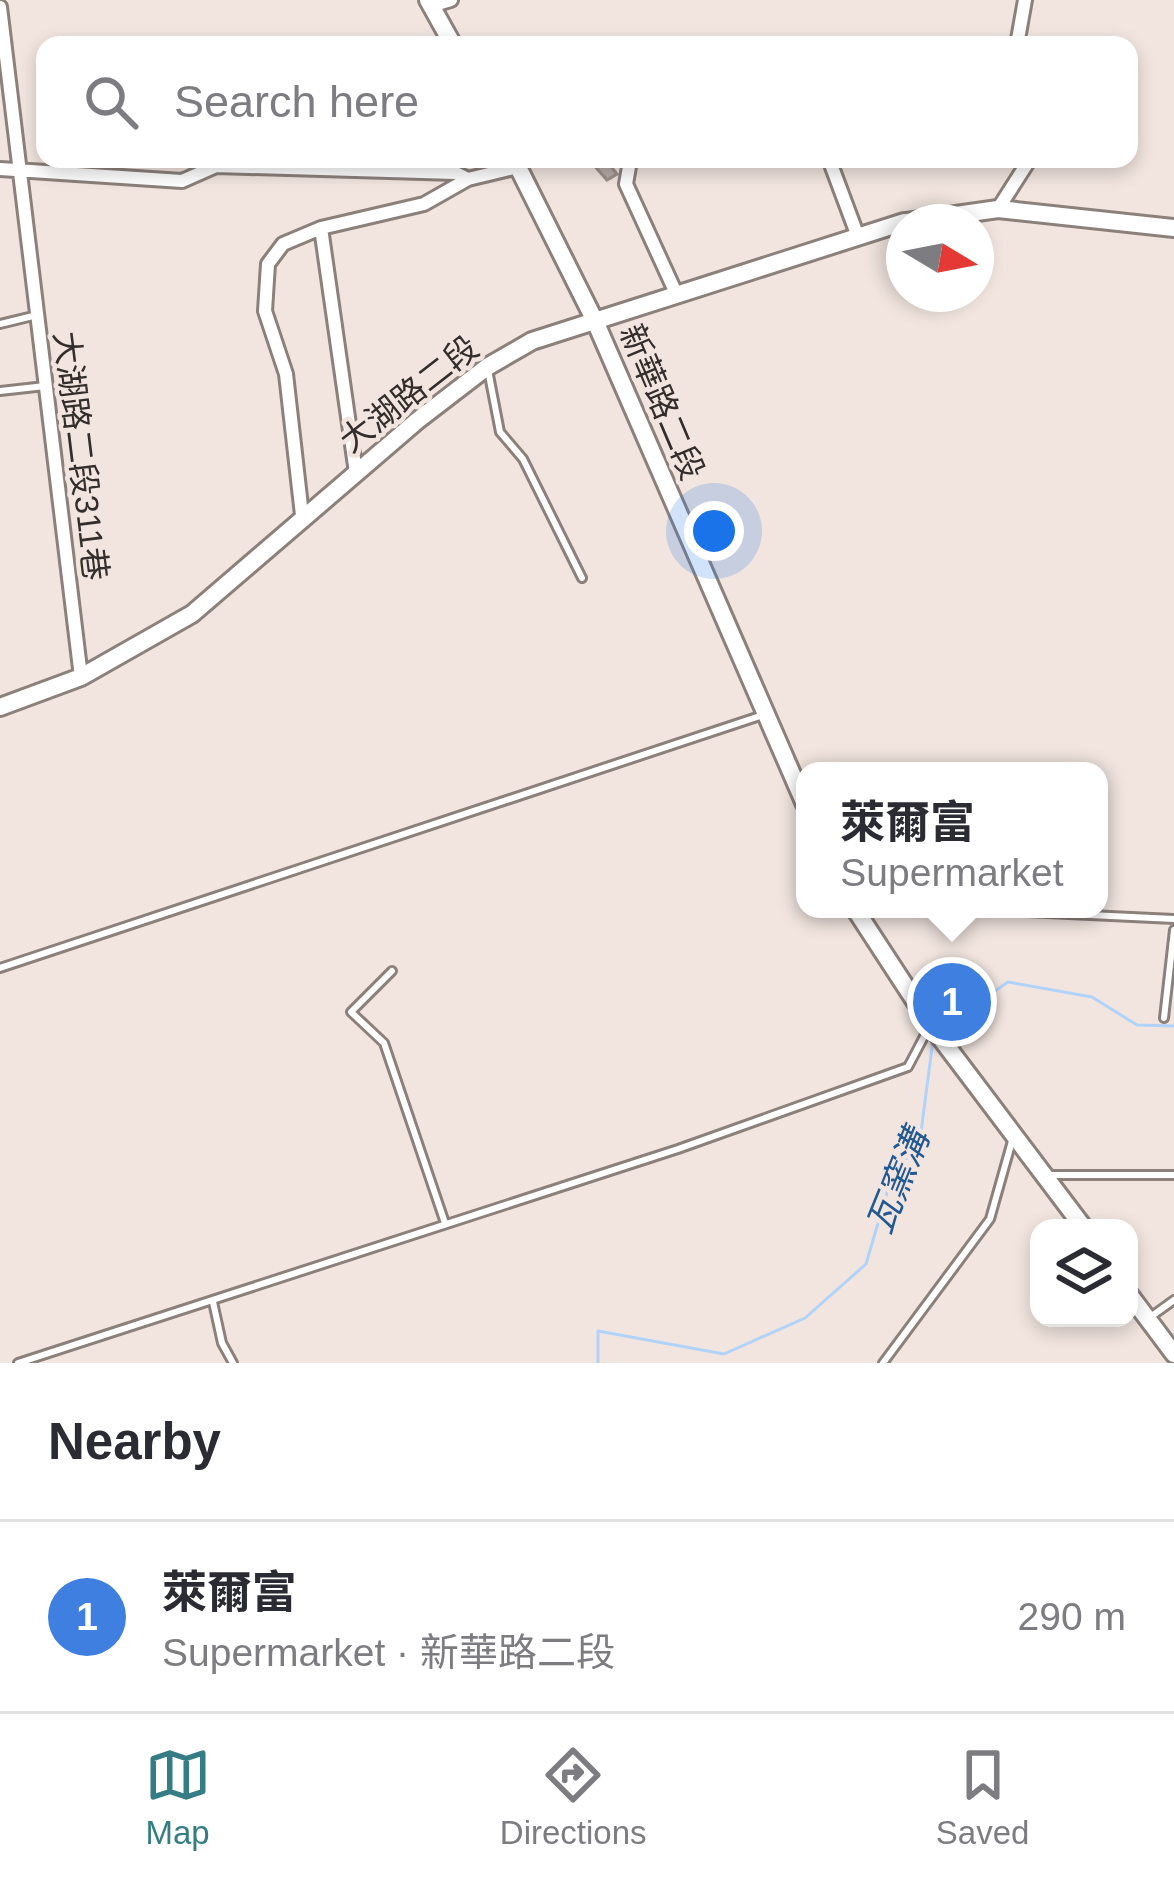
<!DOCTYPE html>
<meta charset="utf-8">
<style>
body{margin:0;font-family:Helvetica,"Noto Sans TC",sans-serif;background:#f2f2f3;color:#2b2b33}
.controls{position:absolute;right:36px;bottom:36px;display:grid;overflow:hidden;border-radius:24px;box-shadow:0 6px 18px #0003}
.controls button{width:108px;height:108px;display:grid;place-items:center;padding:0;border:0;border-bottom:3px solid #e1e1e2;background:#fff;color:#2b2b33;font:60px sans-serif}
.compass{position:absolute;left:886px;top:204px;width:108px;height:108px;border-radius:50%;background:#fff;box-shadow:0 6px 18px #0003;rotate:100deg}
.you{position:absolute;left:714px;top:531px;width:42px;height:42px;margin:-30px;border:9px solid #fff;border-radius:50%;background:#1a73e8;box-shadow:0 0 0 18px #1a73e833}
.badge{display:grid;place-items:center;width:78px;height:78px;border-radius:50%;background:#347d84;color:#fff;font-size:39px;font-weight:700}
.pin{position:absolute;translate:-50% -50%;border:6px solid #fff;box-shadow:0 3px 12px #0006}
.popup{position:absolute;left:796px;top:762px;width:312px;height:156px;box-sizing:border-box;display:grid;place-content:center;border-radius:24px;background:#fff;filter:drop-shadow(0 3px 9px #0005);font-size:39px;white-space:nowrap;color:#7c7c81}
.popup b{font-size:45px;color:#2b2b33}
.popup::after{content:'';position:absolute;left:50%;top:100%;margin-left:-24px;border:24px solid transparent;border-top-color:#fff}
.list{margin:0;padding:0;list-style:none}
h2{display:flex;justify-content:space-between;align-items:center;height:156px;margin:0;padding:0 48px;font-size:51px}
h2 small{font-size:39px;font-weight:400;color:#7c7c81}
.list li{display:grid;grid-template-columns:78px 1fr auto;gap:36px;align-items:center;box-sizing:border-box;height:192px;padding:0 48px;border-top:3px solid #e1e1e2}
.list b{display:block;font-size:45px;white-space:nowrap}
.list p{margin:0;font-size:39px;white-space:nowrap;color:#7c7c81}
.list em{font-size:39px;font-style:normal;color:#7c7c81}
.icon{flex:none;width:66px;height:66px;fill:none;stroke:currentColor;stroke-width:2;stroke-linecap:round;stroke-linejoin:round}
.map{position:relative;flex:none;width:1174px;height:1363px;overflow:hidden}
.search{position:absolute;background:#fff;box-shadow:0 6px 18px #0003;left:36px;right:36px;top:36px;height:132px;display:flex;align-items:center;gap:30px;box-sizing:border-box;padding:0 42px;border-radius:24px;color:#7c7c81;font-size:45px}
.sheet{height:348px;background:#fff}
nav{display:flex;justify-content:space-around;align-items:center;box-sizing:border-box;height:168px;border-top:3px solid #e1e1e2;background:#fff;font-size:33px;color:#7c7c81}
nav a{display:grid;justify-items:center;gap:6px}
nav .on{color:#347d84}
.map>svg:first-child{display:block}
</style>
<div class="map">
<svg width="1174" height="1363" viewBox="0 0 1174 1363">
<rect width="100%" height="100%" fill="#f2e5df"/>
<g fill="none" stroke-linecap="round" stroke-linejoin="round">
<path stroke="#b1d3fa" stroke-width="3" d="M 941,1028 L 1008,982 L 1092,997 L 1137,1025 L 1174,1026
M 598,1363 L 598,1331 L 724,1354 L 805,1318 L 866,1264 L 891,1179 L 920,1140 L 933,1040"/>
</g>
<path fill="#b9ada7" stroke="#9c908a" stroke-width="3" d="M 598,159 L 605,159 L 617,174 L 607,180 L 592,163 Z"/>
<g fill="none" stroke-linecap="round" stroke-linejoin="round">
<g stroke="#8c807b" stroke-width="12">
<path id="lane" d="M 0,324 L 37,315
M 488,370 L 500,432 L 523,459 L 582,578
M 0,391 L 45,386
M 960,909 L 1174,919
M 0,968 L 763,715
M 392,971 L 351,1012 L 384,1043 L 445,1223
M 1164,1018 L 1174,930
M 1051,1175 L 1174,1175
M 213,1302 L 222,1343 L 233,1363
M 1149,1318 L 1174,1300
M 18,1363 L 678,1149 L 908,1067 L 928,1029
M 883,1363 L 990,1219 L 1012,1141"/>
</g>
<g stroke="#8c807b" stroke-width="18">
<path id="street" d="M 431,6 L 451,0
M 0,7 L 81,677
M 1017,45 L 1025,0
M 638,159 L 630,161 L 626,184 L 675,291
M 829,159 L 857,234
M 0,169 L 182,181 L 216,166 L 456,173 L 468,179
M 998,209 L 1030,159
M 321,228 L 356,473
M 302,515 L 286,374 L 265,311 L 268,264 L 283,244 L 321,228 L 424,204 L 468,179 L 518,167"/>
</g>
<g stroke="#8c807b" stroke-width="22">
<path id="secondary" d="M 428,0 L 453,45
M 514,159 L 595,321 L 805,804
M 907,222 L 998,209 L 1174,228
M 0,707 L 81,677 L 192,614 L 418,420 L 487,367 L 532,341 L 904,222
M 855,909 L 930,1024 L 1084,1228
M 1129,1294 L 1174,1354"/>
</g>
<use href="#lane" stroke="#fff" stroke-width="6"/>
<use href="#street" stroke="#fff" stroke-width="12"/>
<use href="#secondary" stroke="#fff" stroke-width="16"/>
</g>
<g text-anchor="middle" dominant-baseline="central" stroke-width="9" stroke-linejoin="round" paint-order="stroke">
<g font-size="33" fill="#332e2c" stroke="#f2e5df">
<text transform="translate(409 394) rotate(-38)">大湖路二段</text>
<text transform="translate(662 402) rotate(67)">新華路二段</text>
<text transform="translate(81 456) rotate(83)">大湖路二段311巷</text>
</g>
<g font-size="36" font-style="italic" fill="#205993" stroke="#f2e5df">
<text transform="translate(898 1181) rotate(-68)">瓦窯溝</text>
</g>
</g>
</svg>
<div class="controls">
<button><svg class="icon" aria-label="layers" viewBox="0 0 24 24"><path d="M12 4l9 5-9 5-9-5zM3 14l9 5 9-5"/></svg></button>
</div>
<svg class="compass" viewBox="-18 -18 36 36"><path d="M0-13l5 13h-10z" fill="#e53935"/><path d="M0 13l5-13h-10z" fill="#7c7c81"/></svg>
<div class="you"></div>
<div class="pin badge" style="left:952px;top:1002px;background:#3f7fe0">1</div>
<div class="popup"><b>萊爾富</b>Supermarket</div>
<div class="search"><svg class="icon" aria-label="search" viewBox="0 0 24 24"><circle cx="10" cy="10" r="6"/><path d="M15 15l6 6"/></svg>Search here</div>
</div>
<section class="sheet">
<h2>Nearby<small></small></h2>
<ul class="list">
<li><span class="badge" style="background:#3f7fe0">1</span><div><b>萊爾富</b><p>Supermarket · 新華路二段</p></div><em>290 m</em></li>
</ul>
</section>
<nav>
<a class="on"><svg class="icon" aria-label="map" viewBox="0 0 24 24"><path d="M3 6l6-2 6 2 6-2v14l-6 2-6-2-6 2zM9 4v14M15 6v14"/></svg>Map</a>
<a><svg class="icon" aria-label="directions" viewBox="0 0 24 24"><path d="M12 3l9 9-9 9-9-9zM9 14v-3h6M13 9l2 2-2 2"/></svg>Directions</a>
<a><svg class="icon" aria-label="saved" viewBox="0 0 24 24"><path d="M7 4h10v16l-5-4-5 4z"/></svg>Saved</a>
</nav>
